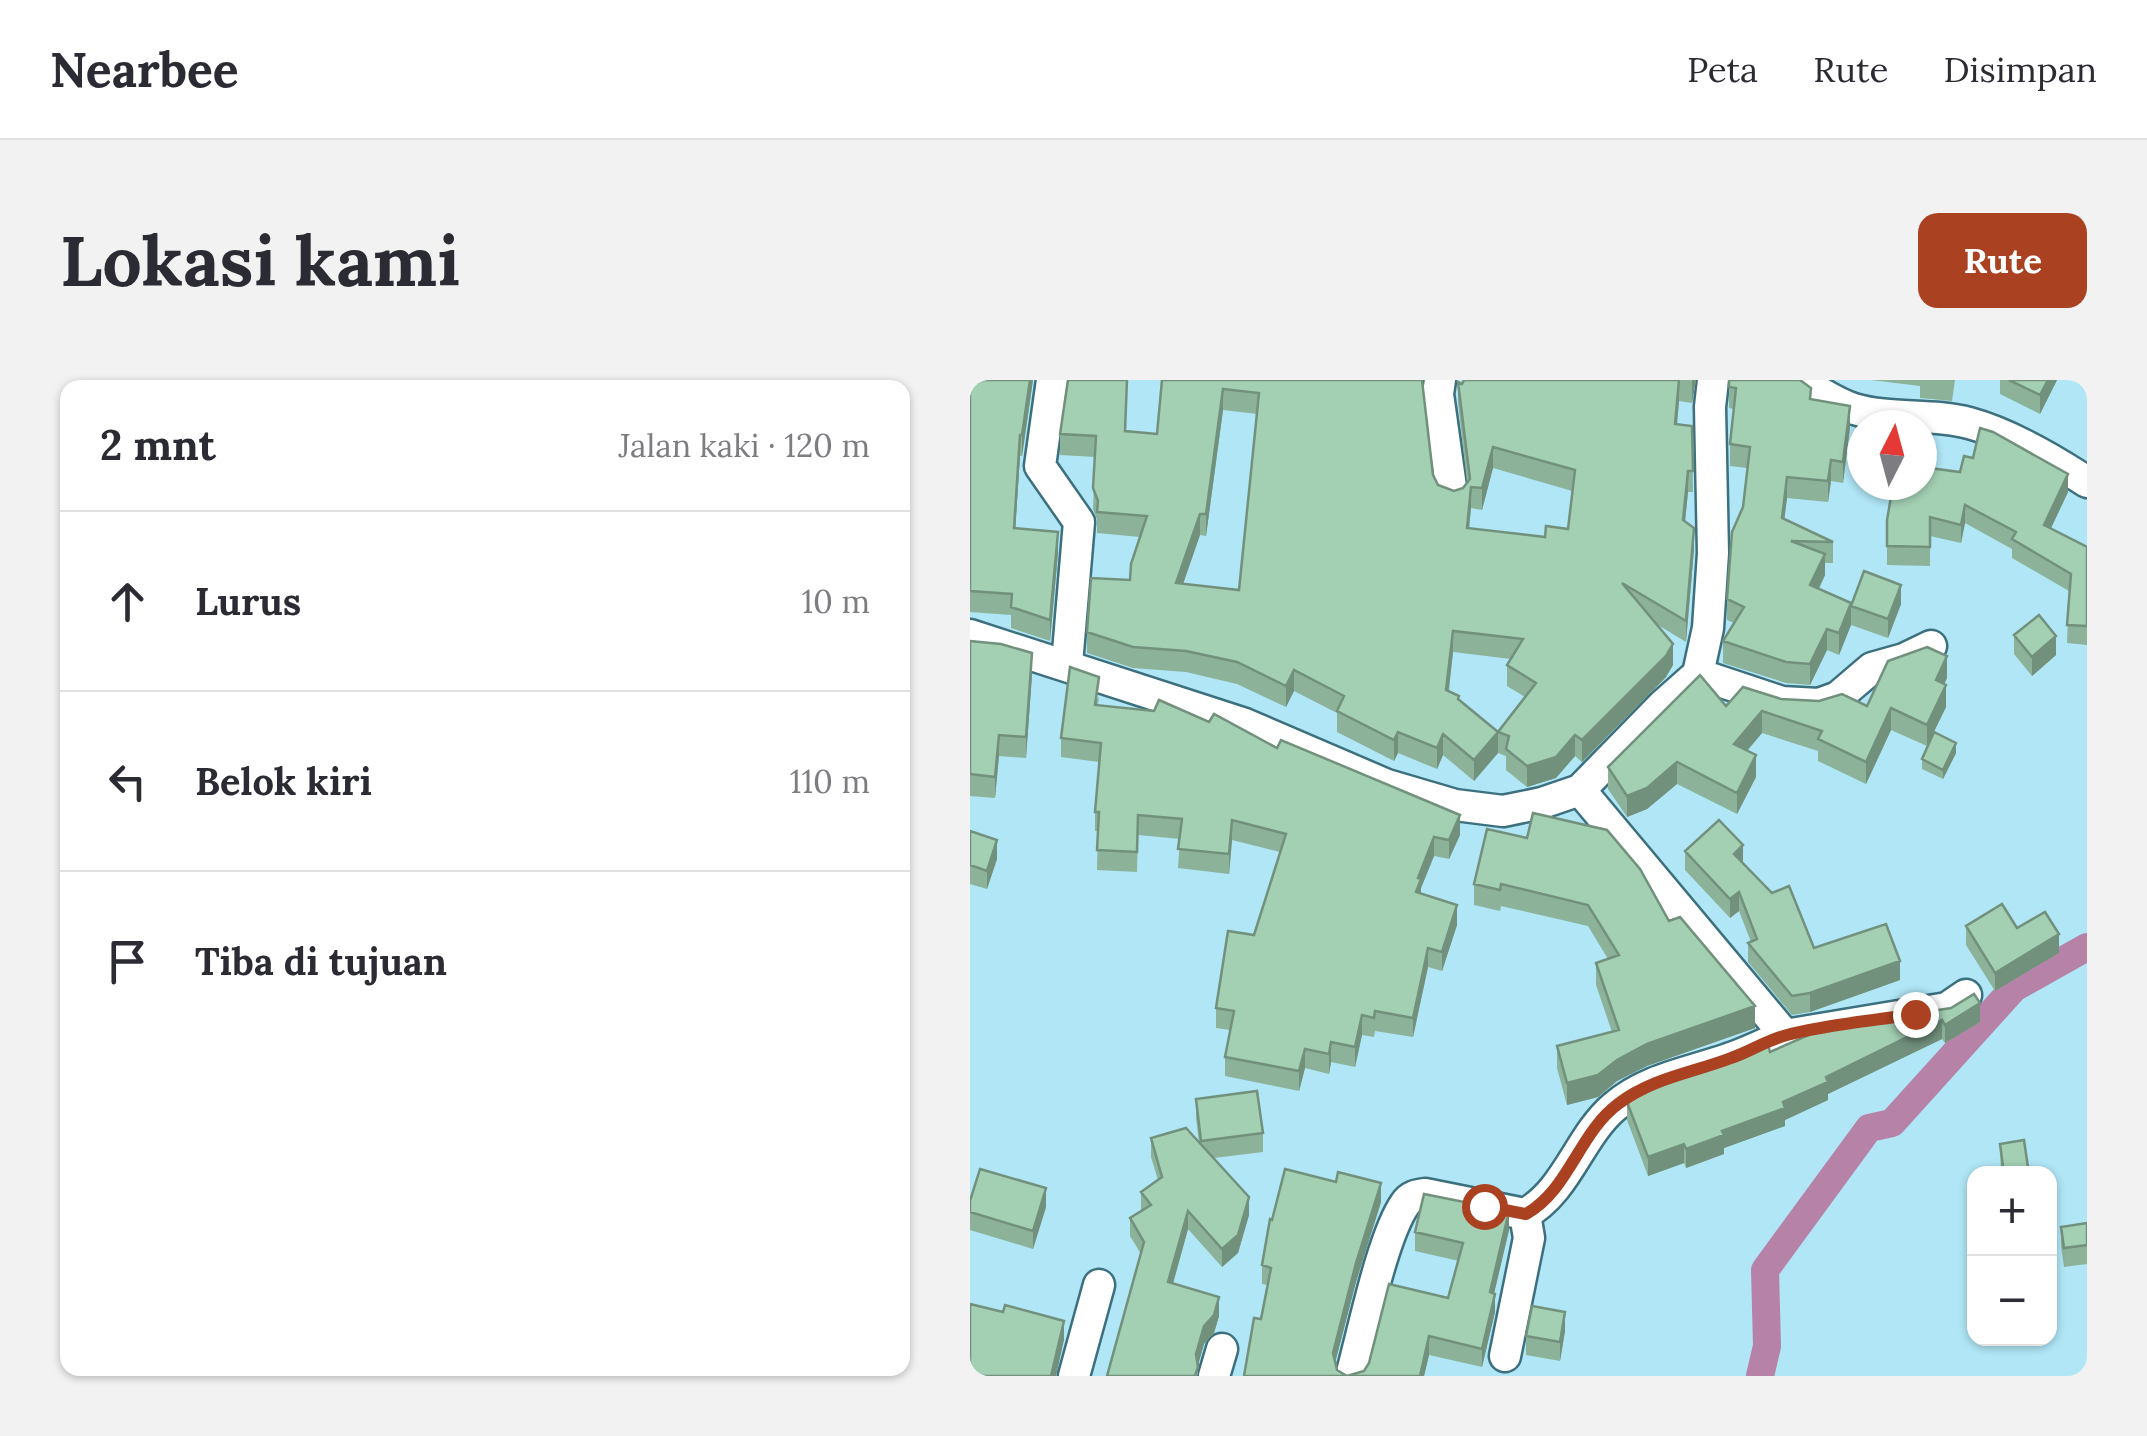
<!DOCTYPE html>
<html lang="id">
<meta charset="utf-8">
<style>
body{margin:0;font-family:Lora,serif;background:#f2f2f3;color:#2b2b33}
.controls{position:absolute;right:30px;bottom:30px;display:grid;overflow:hidden;border-radius:20px;box-shadow:0 2px 8px #0004}
.controls button{width:90px;height:90px;display:grid;place-items:center;padding:0;border:0;border-bottom:2px solid #e1e1e2;background:#fff;color:#2b2b33;font:50px sans-serif}
.compass{position:absolute;left:877px;top:30px;width:90px;height:90px;border-radius:50%;background:#fff;box-shadow:0 2px 8px #0004;rotate:6deg}
.stop{position:absolute;width:30px;height:30px;margin:-22px;border:8px solid #aa4222;border-radius:50%;background:#fff}
.stop.end{background:#aa4222;border-color:#fff;box-shadow:0 2px 10px #0008}
.list{margin:0;padding:0;list-style:none}
h2{display:flex;justify-content:space-between;align-items:center;height:130px;margin:0;padding:0 40px;font-size:42px}
h2 small{font-size:32px;font-weight:400;color:#7c7c81}
.list li{display:grid;grid-template-columns:65px 1fr auto;gap:30px;align-items:center;box-sizing:border-box;height:180px;padding:0 40px;border-top:2px solid #e1e1e2}
.list b{display:block;font-size:38px;white-space:nowrap}
.list em{font-size:32px;font-style:normal;color:#7c7c81}
.icon{flex:none;width:55px;height:55px;fill:none;stroke:currentColor;stroke-width:2;stroke-linecap:round;stroke-linejoin:round}
.map{position:relative;flex:none;width:1117px;height:996px;overflow:hidden;border-radius:20px}
header{display:flex;align-items:center;gap:60px;box-sizing:border-box;height:140px;padding:0 50px;background:#fff;border-bottom:2px solid #e1e1e2}
header strong{font-size:48px}
nav{display:flex;gap:55px;margin-inline-start:auto;font-size:35px}
.intro{display:flex;align-items:center;justify-content:space-between;box-sizing:border-box;height:240px;padding:0 60px}
h1{margin:0;font-size:70px}
.button{padding:25px 45px;border-radius:20px;background:#aa4222;color:#fff;font-size:35px;font-weight:700}
main{display:flex;gap:60px;padding:0 60px}
aside{flex:1;background:#fff;border-radius:20px;box-shadow:0 2px 8px #0004}
.map>svg:first-child{display:block}
</style>
<header>
<strong>Nearbee</strong>
<nav><a>Peta</a><a>Rute</a><a>Disimpan</a></nav>
</header>
<div class="intro"><h1>Lokasi kami</h1><a class="button">Rute</a></div>
<main>
<aside>
<h2>2 mnt<small>Jalan kaki · 120 m</small></h2>
<ul class="list">
<li><svg class="icon" aria-label="ahead" viewBox="0 0 24 24"><path d="M12 20V5M6 11l6-6 6 6"/></svg><div><b>Lurus</b></div><em>10 m</em></li>
<li><svg class="icon" aria-label="left" viewBox="0 0 24 24"><path d="M17 20v-9H6M10 6l-5 5 5 5"/></svg><div><b>Belok kiri</b></div><em>110 m</em></li>
<li><svg class="icon" aria-label="arrive" viewBox="0 0 24 24"><path d="M6 21V4h12l-3 4 3 4H6"/></svg><div><b>Tiba di tujuan</b></div></li>
</ul>
</aside>
<div class="map">
<svg width="1117" height="996" viewBox="0 0 1117 996">
<rect width="100%" height="100%" fill="#b0e6f6"/>
<g fill="none" stroke-linecap="round" stroke-linejoin="round">
<path stroke="#b682a7" stroke-width="28" d="M 790,996 L 797,966 L 795,890 L 899,748 L 922,743 L 1044,608 L 1117,567"/>
<g stroke="#3c707e" stroke-width="35">
<path id="street" d="M 82,0 L 70,86 L 109,142 L 97,284
M 470,0 L 468,14 L 482,114
M 829,0 C 847,10 864,23 884,29 C 921,40 962,33 999,43 C 1040,54 1082,79 1117,102
M 0,255 L 275,344 L 417,405 L 485,425 L 533,431 L 572,423 L 610,410 L 815,655 C 796,663 777,673 758,679 C 718,693 676,699 644,727 C 609,757 597,811 555,834 L 455,814 C 447,815 440,816 435,824 C 412,857 393,953 381,996
M 728,294 L 812,322 L 849,324 L 868,317 L 902,288 L 934,279 L 961,266
M 610,410 L 693,325 L 728,294 L 738,248 L 743,173 L 740,27 L 743,0
M 815,655 L 977,628 L 996,615
M 535,976 L 559,858 L 555,834
M 104,996 L 129,905
M 244,996 L 252,969"/>
</g>
<use href="#street" stroke="#fff" stroke-width="30"/>
</g>
<path fill="#8cb29a" fill-rule="evenodd" d="M 0,0 L 63,0 L 52,76 L 50,76 L 45,148 L 88,173 L 80,261 L 41,248 L 41,235 L 0,232 Z
M 192,0 L 452,0 L 463,95 L 468,105 L 484,111 L 493,108 L 497,102 L 488,23 L 488,2 L 492,4 L 494,0 L 726,0 L 722,23 L 709,21 L 707,45 L 722,46 L 723,112 L 718,112 L 715,142 L 724,169 L 716,262 L 688,245 L 703,285 L 696,297 L 612,382 L 605,376 L 586,398 L 557,407 L 536,390 L 536,376 L 528,373 L 504,401 L 473,375 L 467,389 L 428,373 L 424,381 L 367,352 L 367,333 L 324,311 L 316,327 L 267,304 L 216,292 L 163,288 L 117,273 L 117,252 L 160,200 L 170,157 L 127,153 L 127,140 L 123,129 L 125,77 L 90,75 L 90,54 L 156,51 L 187,54 ZM 253,30 L 287,34 L 269,210 L 213,204 L 230,155 L 236,156 ZM 523,88 L 602,111 L 598,149 L 575,157 L 499,148 L 501,128 L 512,130 ZM 483,272 L 541,279 L 537,285 L 537,306 L 555,317 L 528,352 L 479,311 Z
M 759,0 L 841,19 L 880,47 L 873,103 L 861,101 L 858,122 L 817,118 L 814,139 L 863,162 L 863,183 L 855,183 L 855,195 L 849,209 L 881,245 L 869,275 L 857,270 L 840,305 L 816,303 L 753,283 L 753,261 L 764,243 L 757,240 L 757,219 L 773,127 L 777,88 L 760,86 L 760,64 L 764,29 L 759,28 Z
M 901,0 L 985,0 L 982,21 L 950,18 L 950,6 Z
M 1030,0 L 1087,0 L 1070,34 L 1030,14 Z
M 923,105 L 1098,112 L 1081,148 L 1117,167 L 1117,265 L 1097,263 L 1099,211 L 1042,178 L 1042,169 L 995,143 L 991,163 L 960,156 L 960,186 L 917,185 L 917,140 Z
M 931,224 L 918,258 L 881,245 L 881,226 Z
M 1044,255 L 1086,275 L 1062,296 L 1044,274 Z
M 0,261 L 62,295 L 56,378 L 29,376 L 25,418 L 0,416 Z
M 977,298 L 974,304 L 976,327 L 957,366 L 921,350 L 896,404 L 848,381 L 848,371 L 792,353 L 777,371 L 786,397 L 767,434 L 707,404 L 677,429 L 657,437 L 638,409 L 638,387 L 756,326 L 811,319 L 897,326 Z
M 129,317 L 128,325 L 239,342 L 307,368 L 490,455 L 479,479 L 464,476 L 451,508 L 451,514 L 487,545 L 472,591 L 458,587 L 443,657 L 405,651 L 404,657 L 392,655 L 385,687 L 361,682 L 359,694 L 335,688 L 329,711 L 255,696 L 255,677 L 260,650 L 246,648 L 246,628 L 284,555 L 310,472 L 262,460 L 259,494 L 208,488 L 210,459 L 168,455 L 167,492 L 127,490 L 128,451 L 125,451 L 125,432 L 129,382 L 91,377 L 91,358 Z
M 986,373 L 973,399 L 952,389 L 952,379 Z
M 517,449 L 699,541 L 785,648 L 677,686 L 647,701 L 628,717 L 597,725 L 587,688 L 587,666 L 642,652 L 626,605 L 626,583 L 638,579 L 618,546 L 531,526 L 530,531 L 504,525 L 504,504 Z
M 0,451 L 27,479 L 17,509 L 0,504 Z
M 715,471 L 773,483 L 844,568 L 930,600 L 840,632 L 822,635 L 778,582 L 778,563 L 781,562 L 769,531 L 760,538 L 715,490 Z
M 996,546 L 1047,548 L 1089,573 L 1025,611 L 996,565 Z
M 942,634 L 1010,642 L 975,663 L 972,659 L 858,714 L 858,720 L 815,740 L 815,746 L 754,768 L 754,774 L 716,788 L 714,783 L 678,796 L 657,740 L 657,722 L 800,672 L 929,642 Z
M 226,719 L 293,753 L 293,772 L 244,778 L 279,835 L 268,873 L 252,887 L 218,849 L 203,904 L 249,936 L 244,953 L 234,964 L 228,985 L 228,996 L 171,874 L 160,856 L 160,838 L 171,831 L 171,812 L 188,800 L 181,777 L 181,758 L 229,762 L 226,738 Z
M 1030,764 L 1059,794 L 1031,794 Z
M 0,821 L 76,827 L 63,869 L 0,850 Z
M 411,822 L 386,902 L 365,982 L 367,990 L 377,996 L 394,991 L 478,918 L 489,881 L 445,871 L 445,852 L 539,850 L 524,913 L 525,932 L 512,987 L 459,975 L 454,996 L 274,996 L 291,939 L 298,905 L 292,904 L 292,885 L 302,840 Z
M 1117,843 L 1117,884 L 1094,887 L 1091,866 L 1091,847 Z
M 595,951 L 590,981 L 556,975 L 556,956 Z"/>
<path fill="#72917d" d="M 60,0 L 63,0 L 52,76 L 52,55 Z
M 709,0 L 709,21 L 705,66 L 705,44 Z
M 722,0 L 726,0 L 722,23 Z
M 1078,0 L 1087,0 L 1070,34 L 1070,15 Z
M 253,9 L 253,30 L 236,156 L 236,134 Z
M 880,26 L 880,47 L 873,103 L 873,82 Z
M 50,55 L 50,76 L 44,170 L 44,148 Z
M 523,67 L 523,88 L 512,130 L 512,108 Z
M 861,80 L 861,101 L 858,122 L 858,101 Z
M 718,91 L 718,112 L 713,161 L 713,140 Z
M 1098,94 L 1098,112 L 1074,163 L 1074,145 Z
M 817,97 L 817,118 L 812,159 L 812,138 Z
M 501,107 L 501,128 L 497,169 L 497,148 Z
M 995,125 L 995,143 L 991,163 L 991,145 Z
M 230,134 L 230,155 L 206,224 L 206,203 Z
M 724,148 L 724,169 L 716,262 L 716,241 Z
M 88,152 L 88,173 L 80,261 L 80,240 Z
M 855,174 L 855,195 L 840,226 L 840,205 Z
M 931,205 L 931,224 L 918,258 L 918,239 Z
M 881,223 L 881,245 L 869,275 L 869,253 Z
M 857,249 L 857,270 L 840,305 L 840,284 Z
M 483,251 L 483,272 L 476,331 L 476,310 Z
M 1086,256 L 1086,275 L 1062,296 L 1062,277 Z
M 703,264 L 703,285 L 696,297 L 612,382 L 612,360 Z
M 62,273 L 62,295 L 56,378 L 56,357 Z
M 977,276 L 977,298 L 966,322 L 966,300 Z
M 324,290 L 324,311 L 316,327 L 316,306 Z
M 976,305 L 976,327 L 957,366 L 957,345 Z
M 921,328 L 921,350 L 896,404 L 896,382 Z
M 792,331 L 792,353 L 764,386 L 764,364 Z
M 428,352 L 428,373 L 424,381 L 424,360 Z
M 528,352 L 528,373 L 504,401 L 504,380 Z
M 473,354 L 473,375 L 467,389 L 467,368 Z
M 29,355 L 29,376 L 25,418 L 25,397 Z
M 605,355 L 605,376 L 586,398 L 557,407 L 557,386 Z
M 986,363 L 986,373 L 973,399 L 973,390 Z
M 786,375 L 786,397 L 767,434 L 767,413 Z
M 707,382 L 707,404 L 677,429 L 657,437 L 657,416 Z
M 490,435 L 490,455 L 479,479 L 479,460 Z
M 262,440 L 262,460 L 259,494 L 259,474 Z
M 464,457 L 464,476 L 451,508 L 451,518 L 446,512 L 448,498 Z
M 27,460 L 27,479 L 17,509 L 17,491 Z
M 773,465 L 773,484 L 764,474 Z
M 769,512 L 769,531 L 760,538 L 760,519 Z
M 487,525 L 487,545 L 472,591 L 472,572 Z
M 1089,554 L 1089,573 L 1025,611 L 1025,593 Z
M 458,568 L 458,587 L 443,657 L 443,638 Z
M 930,581 L 930,600 L 840,632 L 840,613 Z
M 1010,623 L 1010,642 L 975,663 L 975,645 Z
M 785,626 L 785,648 L 677,686 L 647,701 L 628,717 L 597,725 L 597,703 L 677,664 Z
M 392,635 L 392,655 L 385,687 L 385,667 Z
M 972,640 L 972,659 L 858,714 L 858,720 L 815,740 L 815,746 L 754,768 L 754,774 L 716,788 L 716,769 L 813,722 L 856,697 Z
M 361,662 L 361,682 L 359,694 L 359,674 Z
M 335,669 L 335,688 L 329,711 L 329,691 Z
M 714,764 L 714,783 L 678,796 L 678,777 Z
M 411,803 L 411,822 L 386,902 L 363,991 L 363,973 L 386,883 Z
M 76,808 L 76,827 L 63,869 L 63,851 Z
M 279,817 L 279,835 L 268,873 L 252,887 L 252,869 Z
M 218,831 L 218,849 L 198,921 L 198,902 Z
M 539,831 L 539,850 L 520,931 L 520,912 Z
M 525,914 L 525,932 L 512,987 L 512,969 Z
M 249,917 L 249,936 L 244,953 L 234,964 L 226,992 L 226,974 L 234,946 Z
M 595,932 L 595,951 L 590,981 L 590,962 Z
M 94,941 L 94,960 L 86,996 L 81,996 Z
M 459,956 L 459,975 L 454,996 L 450,996 Z"/>
<path fill="#a3cfb3" stroke="#72917d" stroke-width="2.5" fill-rule="evenodd" d="M 0,0 L 60,0 L 52,55 L 50,55 L 44,148 L 88,152 L 80,240 L 41,227 L 42,214 L 0,211 Z
M 98,0 L 157,0 L 155,51 L 187,54 L 192,0 L 452,0 L 463,95 L 468,105 L 484,111 L 493,108 L 500,99 L 488,2 L 492,4 L 494,0 L 709,0 L 705,44 L 722,46 L 723,91 L 718,91 L 713,140 L 724,148 L 716,241 L 652,203 L 703,264 L 696,276 L 612,360 L 605,355 L 586,377 L 557,386 L 536,369 L 539,356 L 528,352 L 566,303 L 537,285 L 553,259 L 483,251 L 476,310 L 489,316 L 488,319 L 528,352 L 504,380 L 473,354 L 467,368 L 428,352 L 424,360 L 367,331 L 374,316 L 324,290 L 316,306 L 267,282 L 216,271 L 163,267 L 117,252 L 121,198 L 160,200 L 161,184 L 177,136 L 127,132 L 128,121 L 123,108 L 126,56 L 90,54 ZM 253,9 L 289,13 L 269,210 L 206,203 L 230,134 L 236,134 ZM 523,67 L 605,90 L 598,149 L 576,146 L 575,157 L 497,148 L 501,107 L 512,108 Z
M 759,0 L 830,0 L 841,8 L 840,19 L 880,26 L 873,82 L 861,80 L 858,101 L 817,97 L 812,138 L 863,162 L 821,161 L 855,174 L 840,205 L 881,223 L 869,253 L 857,249 L 840,284 L 816,282 L 753,261 L 774,227 L 757,219 L 762,152 L 773,127 L 780,67 L 760,64 L 766,8 L 759,7 Z
M 1039,0 L 1078,0 L 1070,15 Z
M 1010,48 L 1023,52 L 1098,94 L 1074,145 L 1117,167 L 1117,246 L 1097,245 L 1101,194 L 1042,159 L 1046,152 L 995,125 L 991,145 L 960,137 L 960,167 L 917,166 L 917,140 L 923,105 L 952,105 L 952,87 L 990,92 L 994,76 L 1003,78 Z
M 894,191 L 931,205 L 918,239 L 881,226 Z
M 1069,235 L 1086,256 L 1062,277 L 1044,255 Z
M 0,261 L 31,264 L 62,273 L 56,357 L 29,355 L 25,397 L 0,394 Z
M 957,267 L 977,276 L 966,300 L 976,305 L 957,345 L 921,328 L 896,382 L 848,359 L 852,351 L 792,331 L 764,364 L 786,375 L 767,413 L 707,382 L 677,408 L 657,416 L 638,387 L 730,295 L 756,326 L 773,307 L 811,319 L 849,321 L 872,314 L 897,326 L 918,281 Z
M 100,287 L 129,297 L 125,325 L 184,331 L 189,320 L 239,342 L 244,334 L 307,368 L 311,360 L 490,435 L 479,460 L 464,457 L 448,498 L 451,499 L 446,512 L 487,525 L 472,572 L 458,568 L 443,638 L 405,631 L 404,638 L 392,635 L 385,667 L 361,662 L 359,674 L 335,669 L 329,691 L 255,677 L 264,631 L 246,628 L 258,551 L 284,555 L 316,454 L 262,440 L 259,474 L 208,469 L 212,439 L 168,435 L 167,472 L 127,470 L 129,432 L 125,432 L 131,363 L 91,358 Z
M 964,352 L 986,363 L 973,390 L 952,379 Z
M 563,433 L 637,450 L 670,489 L 699,541 L 710,537 L 785,626 L 677,664 L 647,680 L 628,695 L 597,703 L 587,666 L 649,650 L 626,583 L 649,575 L 618,525 L 531,504 L 530,510 L 504,504 L 517,449 L 557,458 Z
M 749,440 L 773,465 L 764,474 L 802,513 L 819,506 L 844,568 L 916,544 L 930,581 L 840,613 L 822,616 L 778,563 L 787,559 L 769,512 L 760,519 L 715,471 Z
M 0,451 L 27,460 L 17,491 L 0,485 Z
M 1032,524 L 1047,548 L 1075,532 L 1089,554 L 1025,593 L 996,546 Z
M 1004,614 L 1010,623 L 975,645 L 972,640 L 856,697 L 858,702 L 813,722 L 815,728 L 752,751 L 754,755 L 716,769 L 714,764 L 678,777 L 657,722 L 691,702 L 798,665 L 800,672 L 850,650 L 927,637 L 929,642 L 942,634 L 981,628 Z
M 287,711 L 293,753 L 231,761 L 226,719 Z
M 216,748 L 279,817 L 268,855 L 252,869 L 218,831 L 198,902 L 249,917 L 244,935 L 234,946 L 226,974 L 228,987 L 225,996 L 137,996 L 174,862 L 160,838 L 181,825 L 171,812 L 192,797 L 181,758 Z
M 1054,760 L 1059,794 L 1034,794 L 1030,764 Z
M 10,789 L 76,808 L 63,851 L 0,832 L 0,821 Z
M 315,789 L 366,802 L 368,792 L 411,803 L 386,883 L 363,973 L 367,990 L 377,996 L 394,991 L 399,983 L 419,904 L 478,918 L 493,863 L 445,852 L 454,814 L 539,831 L 520,912 L 525,914 L 512,969 L 459,956 L 450,996 L 274,996 L 284,938 L 291,939 L 301,888 L 292,885 L 300,839 L 302,840 Z
M 1117,843 L 1117,865 L 1094,868 L 1091,847 Z
M 0,924 L 33,932 L 35,925 L 94,941 L 81,996 L 0,996 Z
M 562,926 L 595,932 L 590,962 L 556,956 Z"/>
<g fill="none" stroke-linecap="round" stroke-linejoin="round">
<path stroke="#aa4222" stroke-width="12" d="M 514,826 L 556,834 C 599,810 609,753 648,724 C 682,698 722,693 761,678 C 779,672 797,660 817,655 C 858,644 903,641 945,634"/>
</g>
</svg>
<div class="controls">
<button>+</button>
<button>−</button>
</div>
<svg class="compass" viewBox="-18 -18 36 36"><path d="M0-13l5 13h-10z" fill="#e53935"/><path d="M0 13l5-13h-10z" fill="#7c7c81"/></svg>
<div class="stop" style="left:514px;top:826px"></div>
<div class="stop end" style="left:945px;top:634px"></div>
</div>
</main>
